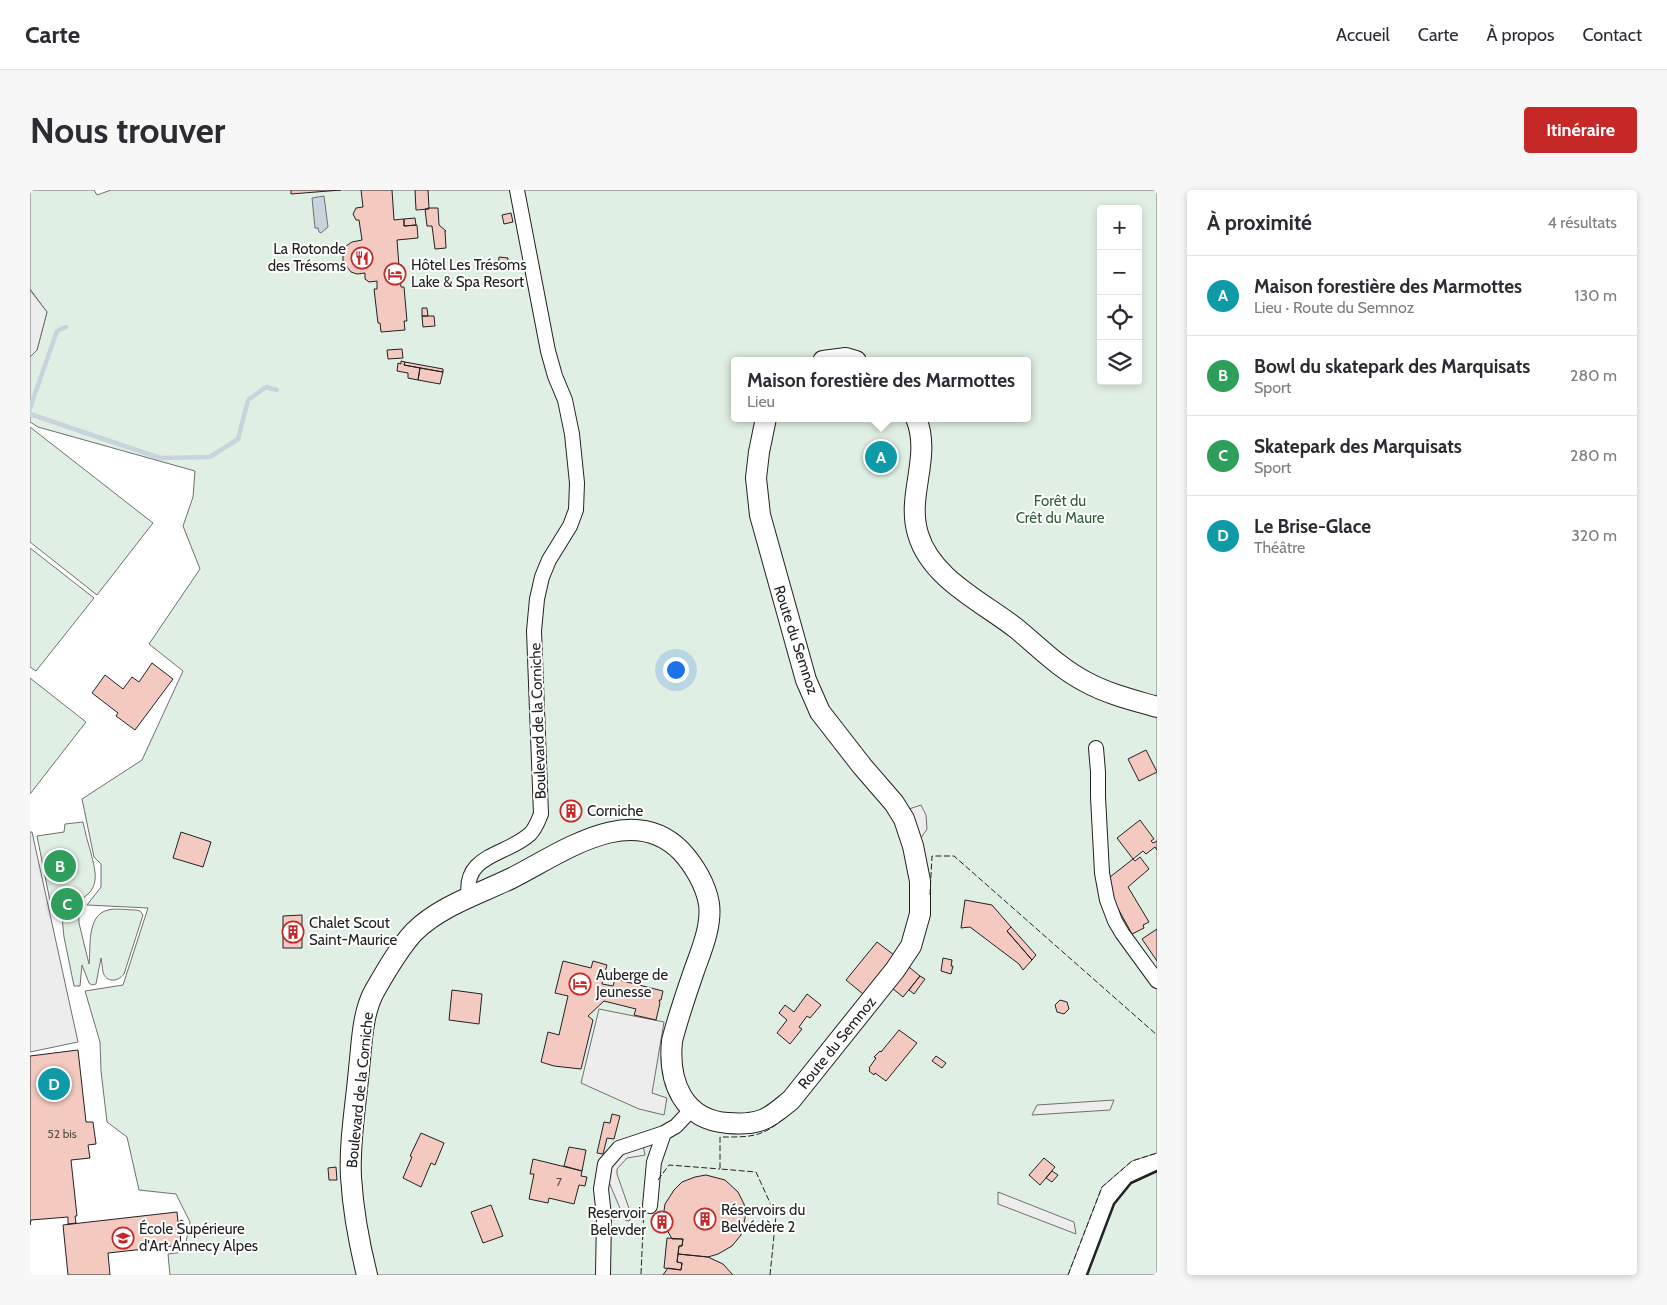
<!DOCTYPE html>
<html lang="fr">
<meta charset="utf-8">
<style>
body{margin:0;font-family:Cabin,sans-serif;background:#f7f7f7;color:#2b2b33}
.controls{position:absolute;right:15px;top:15px;display:grid;overflow:hidden;border-radius:5px;box-shadow:0 2px 8px #0003}
.controls button{width:45px;height:45px;display:grid;place-items:center;padding:0;border:0;border-bottom:1px solid #e1e1e2;background:#fff;color:#2b2b33;font:25px sans-serif}
.you{position:absolute;left:645px;top:479px;width:18px;height:18px;margin:-12px;border:4px solid #fff;border-radius:50%;background:#1a73e8;box-shadow:0 0 0 8px #1a73e833}
.badge{display:grid;place-items:center;width:32px;height:32px;border-radius:50%;background:#c62828;color:#fff;font-size:16px;font-weight:700}
.pin{position:absolute;translate:-50% -50%;border:2px solid #fff;box-shadow:0 1px 5px #0006}
.popup{position:absolute;left:701px;top:167px;width:300px;height:65px;box-sizing:border-box;display:grid;place-content:center;border-radius:5px;background:#fff;filter:drop-shadow(0 1px 4px #0005);font-size:16px;white-space:nowrap;color:#7c7c81}
.popup b{font-size:19px;color:#2b2b33}
.popup::after{content:'';position:absolute;left:50%;top:100%;margin-left:-10px;border:10px solid transparent;border-top-color:#fff}
.list{margin:0;padding:0;list-style:none}
h2{display:flex;justify-content:space-between;align-items:center;height:65px;margin:0;padding:0 20px;font-size:21px}
h2 small{font-size:16px;font-weight:400;color:#7c7c81}
.list li{display:grid;grid-template-columns:32px 1fr auto;gap:15px;align-items:center;box-sizing:border-box;height:80px;padding:0 20px;border-top:1px solid #e1e1e2}
.list b{display:block;font-size:19px;white-space:nowrap}
.list p{margin:0;font-size:16px;white-space:nowrap;color:#7c7c81}
.list em{font-size:16px;font-style:normal;color:#7c7c81}
.icon{flex:none;width:28px;height:28px;fill:none;stroke:currentColor;stroke-width:2;stroke-linecap:round;stroke-linejoin:round}
.map{position:relative;flex:none;width:1127px;height:1085px;overflow:hidden;border-radius:5px}
header{display:flex;align-items:center;gap:30px;box-sizing:border-box;height:70px;padding:0 25px;background:#fff;border-bottom:1px solid #e1e1e2}
header strong{font-size:24px}
nav{display:flex;gap:28px;margin-inline-start:auto;font-size:18px}
.intro{display:flex;align-items:center;justify-content:space-between;box-sizing:border-box;height:120px;padding:0 30px}
h1{margin:0;font-size:35px}
.button{padding:12px 22px;border-radius:5px;background:#c62828;color:#fff;font-size:18px;font-weight:700}
main{display:flex;gap:30px;padding:0 30px}
aside{flex:1;background:#fff;border-radius:5px;box-shadow:0 2px 8px #0003}
.map>svg:first-child{display:block}
</style>
<header>
<strong>Carte</strong>
<nav><a>Accueil</a><a>Carte</a><a>À propos</a><a>Contact</a></nav>
</header>
<div class="intro"><h1>Nous trouver</h1><a class="button">Itinéraire</a></div>
<main>
<div class="map">
<svg width="1127" height="1085" viewBox="0 0 1127 1085">
<rect width="100%" height="100%" fill="#fff"/>
<path fill="#e0efe3" stroke="#6f6f6f" fill-rule="evenodd" d="M 0,0 L 64,0 L 67,5 L 81,0 L 1127,0 L 1127,963 L 1102,971 L 1072,997 L 1038,1085 L 140,1085 L 138,1064 L 154,1062 L 160,1032 L 146,1004 L 109,1000 L 97,947 L 77,932 L 71,881 L 70,852 L 55,801 L 93,795 L 118,718 L 57,715 L 71,697 L 71,674 L 64,667 L 52,609 L 112,570 L 153,481 L 119,454 L 170,379 L 153,336 L 163,307 L 165,281 L 8,237 L 0,232 L 0,167 L 7,160 L 17,122 L 0,99 ZM 1071,19 L 1108,19 L 1108,191 L 1071,191 ZM 705,171 L 997,171 L 997,228 L 705,228 Z
M 0,237 L 123,333 L 67,405 L 0,352 Z
M 0,358 L 64,408 L 6,481 L 0,477 Z
M 0,488 L 56,532 L 0,604 Z
M 53,632 C 55,642 58,653 61,663 C 66,684 71,699 48,711 L 49,733 L 59,774 C 61,759 56,725 78,720 C 86,718 97,720 106,720 L 110,721 L 113,725 L 94,784 C 88,792 76,793 73,782 C 72,777 72,772 71,768 L 66,794 L 62,795 L 59,793 L 52,775 L 50,796 L 44,796 L 34,747 L 31,717 L 20,711 L 7,646 L 34,642 L 35,634 Z
M 1127,981 L 1127,1085 L 1057,1085 L 1084,1014 L 1101,993 Z"/>
<path fill="#ededed" stroke="#6f6f6f" d="M 0,100 L 17,122 L 7,160 L 0,167 Z
M 891,615 L 896,625 L 897,639 L 889,651 L 879,619 Z
M 0,642 L 2,642 L 48,852 L 0,862 Z
M 569,819 L 634,832 L 622,903 L 637,908 L 634,925 L 609,919 L 551,893 Z
M 1084,910 L 1080,920 L 1002,925 L 1007,915 Z
M 613,955 L 615,965 L 597,968 L 587,979 L 587,984 L 602,1027 L 599,1031 L 595,1030 L 578,990 L 583,968 Z
M 968,1002 L 1044,1032 L 1046,1044 L 968,1014 Z"/>
<path fill="#c7d3dd" stroke="#6f6f6f" d="M 294,6 L 298,37 L 291,43 L 289,42 L 288,38 L 285,38 L 282,8 Z"/>
<g fill="none" stroke-linecap="round" stroke-linejoin="round">
<path stroke="#c7d3dd" stroke-width="4.5" d="M 0,218 L 27,141 L 36,137
M 0,224 L 130,268 L 180,267 L 208,249 L 218,210 L 236,197 L 247,200"/>
</g>
<path fill="#f3c9c0" stroke="#222" d="M 261,0 L 311,0 L 261,4 Z
M 331,0 L 362,0 L 364,30 L 374,29 L 374,36 L 387,35 L 388,48 L 367,50 L 369,76 L 372,75 L 373,89 L 370,89 L 371,97 L 374,97 L 377,131 L 374,131 L 375,140 L 351,142 L 350,133 L 348,133 L 344,99 L 347,99 L 347,91 L 339,92 L 335,89 L 335,83 L 327,84 L 321,82 L 313,72 L 313,62 L 316,56 L 322,52 L 332,50 L 329,30 L 326,30 L 323,24 L 326,18 L 333,17 Z
M 385,0 L 398,0 L 399,19 L 386,20 Z
M 399,18 L 408,18 L 409,35 L 416,41 L 415,41 L 416,58 L 405,59 L 402,36 L 397,36 L 395,19 Z
M 481,23 L 483,32 L 474,34 L 472,25 Z
M 385,28 L 386,35 L 374,36 L 374,29 Z
M 469,67 L 478,68 L 477,77 L 468,76 Z
M 392,118 L 397,118 L 398,126 L 392,126 Z
M 392,126 L 404,126 L 405,136 L 393,137 Z
M 372,159 L 373,168 L 358,169 L 357,160 Z
M 371,171 L 375,172 L 374,175 L 390,178 L 388,190 L 378,188 L 378,183 L 367,181 L 368,173 L 371,174 Z
M 375,172 L 413,179 L 413,182 L 374,175 Z
M 390,178 L 413,182 L 410,194 L 388,190 Z
M 840,254 L 861,254 L 861,280 L 840,280 Z
M 122,473 L 143,489 L 105,540 L 86,526 L 88,523 L 62,503 L 75,485 L 93,499 L 102,487 L 109,492 Z
M 1116,560 L 1127,582 L 1109,591 L 1098,569 Z
M 543,615 L 547,623 L 539,627 L 535,618 Z
M 1110,630 L 1124,649 L 1121,651 L 1123,653 L 1127,651 L 1127,660 L 1125,657 L 1116,664 L 1113,661 L 1103,669 L 1087,648 Z
M 151,642 L 181,652 L 173,677 L 143,668 Z
M 1110,667 L 1119,679 L 1098,697 L 1119,732 L 1113,735 L 1114,738 L 1102,744 L 1080,704 L 1080,687 L 1103,669 L 1105,671 Z
M 935,710 L 962,715 L 981,737 L 977,741 L 1002,770 L 993,780 L 989,774 L 940,737 L 931,738 Z
M 272,725 L 272,758 L 253,758 L 253,726 Z
M 981,737 L 1006,765 L 1002,770 L 977,741 Z
M 1127,739 L 1127,771 L 1112,749 Z
M 847,752 L 864,765 L 833,804 L 816,790 Z
M 913,768 L 922,770 L 921,776 L 923,776 L 921,784 L 911,781 Z
M 533,771 L 561,778 L 563,771 L 577,775 L 572,794 L 583,796 L 585,789 L 633,801 L 631,810 L 629,810 L 630,813 L 626,830 L 604,825 L 606,819 L 574,811 L 558,826 L 563,830 L 551,879 L 524,876 L 511,872 L 518,842 L 529,845 L 538,806 L 525,803 Z
M 879,777 L 890,786 L 873,807 L 862,798 Z
M 890,786 L 895,789 L 884,804 L 879,800 Z
M 422,800 L 452,804 L 449,834 L 419,830 Z
M 777,804 L 791,815 L 780,828 L 777,826 L 769,837 L 772,839 L 760,854 L 747,843 L 757,830 L 749,823 L 755,815 L 764,822 Z
M 1030,810 L 1037,812 L 1039,819 L 1034,824 L 1027,822 L 1025,815 Z
M 869,840 L 887,853 L 856,891 L 845,883 L 844,885 L 839,881 L 840,879 L 839,878 L 846,868 L 844,867 L 850,861 L 851,862 Z
M 48,860 L 56,932 L 63,932 L 66,954 L 58,955 L 60,968 L 41,970 L 47,1026 L 45,1026 L 46,1033 L 38,1034 L 38,1027 L 1,1030 L 0,1035 L 0,866 Z
M 906,866 L 916,873 L 912,878 L 902,871 Z
M 582,924 L 590,926 L 584,949 L 577,948 L 573,964 L 567,963 L 574,932 L 580,933 Z
M 391,943 L 414,953 L 405,975 L 401,973 L 391,997 L 373,988 L 382,967 L 380,966 Z
M 539,957 L 556,960 L 552,981 L 534,976 Z
M 1014,968 L 1025,977 L 1010,995 L 999,985 Z
M 503,969 L 552,981 L 551,986 L 557,987 L 555,996 L 549,995 L 544,1014 L 519,1008 L 518,1013 L 499,1009 L 504,984 L 500,984 Z
M 306,977 L 307,990 L 299,990 L 298,978 Z
M 1022,981 L 1028,985 L 1022,992 L 1016,988 Z
M 676,985 L 695,990 L 708,1002 L 714,1014 L 716,1024 L 711,1045 L 702,1056 L 688,1064 L 678,1067 L 648,1064 L 649,1056 L 652,1056 L 653,1049 L 642,1049 L 636,1038 L 634,1021 L 635,1014 L 644,1000 L 652,992 L 665,987 Z
M 461,1015 L 473,1046 L 453,1053 L 441,1022 Z
M 147,1022 L 148,1032 L 152,1030 L 154,1033 L 154,1041 L 150,1041 L 151,1055 L 78,1063 L 80,1085 L 38,1085 L 33,1035 Z
M 634,1027 L 635,1036 L 631,1037 L 629,1029 Z
M 637,1048 L 653,1049 L 652,1056 L 649,1056 L 647,1072 L 652,1073 L 651,1080 L 634,1078 Z
M 648,1064 L 678,1067 L 693,1074 L 703,1085 L 633,1085 L 638,1078 L 651,1080 L 652,1073 L 647,1072 Z"/>
<g fill="none" stroke-linecap="round" stroke-linejoin="round">
<g stroke="#222" stroke-width="16">
<path id="street" d="M 1066,558 L 1068,582 L 1068,607 L 1072,683 L 1077,710 L 1085,731 L 1092,743 L 1127,791
M 439,707 C 432,664 476,666 500,644 C 506,638 508,631 511,624 L 504,441 L 507,409 L 512,387 L 519,370 L 540,336 L 546,320 L 547,293 L 542,244 L 535,210 L 525,186 L 518,161 L 487,0
M 620,1016 L 624,972 L 634,943
M 573,1085 L 574,1026 L 571,999 L 575,974 L 589,958 L 634,943 L 646,936 L 662,919"/>
</g>
<g stroke="#222" stroke-width="22">
<path id="secondary" d="M 793,171 L 816,168 L 826,171
M 886,228 C 902,267 876,305 888,344 C 901,389 953,412 987,439 C 1010,458 1029,478 1056,492 C 1078,504 1103,510 1127,517
M 337,1085 C 329,1053 323,1020 321,987 C 319,953 326,914 329,879 C 332,853 332,823 345,800 C 356,781 369,758 384,742 C 410,716 449,704 482,688 C 530,664 601,610 651,661 C 664,675 676,695 679,714 C 682,736 671,761 664,781 C 656,804 648,827 642,851 C 638,892 653,930 698,933 C 710,934 721,934 732,930 C 743,926 752,917 761,910 L 865,780 L 881,756 L 890,724 L 890,691 L 883,656 L 874,629 L 864,613 L 832,576 L 790,522 L 776,490 L 730,325 L 726,288 L 729,262 L 736,228"/>
</g>
<use href="#street" stroke="#fff" stroke-width="14"/>
<use href="#secondary" stroke="#fff" stroke-width="20"/>
<path stroke="#222" stroke-width="1" stroke-dasharray="6 2.5" stroke-linecap="butt" d="M 900,705 L 902,666 L 924,666 L 1127,845
M 628,990 L 639,975 L 690,979
M 611,1084 L 614,1017
M 740,1085 L 746,1026 L 726,982 L 690,979 L 690,947 C 721,947 731,948 756,927
M 1038,1085 L 1072,997 L 1102,971 L 1127,963"/>
<path stroke="#222" stroke-width="2.5" d="M 1057,1085 L 1084,1014 L 1101,993 L 1127,981"/>
</g>
<defs>
<g id="restaurant-ring" transform="scale(1.125)"><circle r="9.5" fill="#fff" stroke="#c62828" stroke-width="1.5"/><path d="M-5-6h1v4h1v-4h1v4h1v-4h1v5L-1.5 .5V6h-2V.5L-5-1ZM5-6V6H3V1.5H1.5Q1.5-4 5-6Z" fill="#c62828"/></g>
<g id="hotel-ring" transform="scale(1.125)"><circle r="9.5" fill="#fff" stroke="#c62828" stroke-width="1.5"/><path d="M-6-4.5h1.5V1H6V5H4.5V3h-9V5H-6ZM-4 0a1.8 1.8 0 1 1 3.6 0ZM.5 0V-2.5h3Q6-2.5 6 0Z" fill="#c62828"/></g>
<g id="building-ring" transform="scale(1.125)"><circle r="9.5" fill="#fff" stroke="#c62828" stroke-width="1.5"/><path d="M-4-6H4V6H1V3H-1V6H-4ZM-2.5-4.3h1.7v1.8h-1.7ZM.8-4.3h1.7v1.8H.8ZM-2.5-1h1.7V.8h-1.7ZM.8-1h1.7V.8H.8Z" fill="#c62828"/></g>
<g id="university-ring" transform="scale(1.125)"><circle r="9.5" fill="#fff" stroke="#c62828" stroke-width="1.5"/><path d="M0-5L7-2L0 1L-7-2ZM-4 1L0 2.5L4 1V4Q0 6-4 4Z" fill="#c62828"/></g>
</defs>
<g fill-rule="evenodd">
<use href="#restaurant-ring" x="332" y="68"/>
<use href="#hotel-ring" x="365" y="84"/>
<use href="#building-ring" x="541" y="621"/>
<use href="#building-ring" x="263" y="742"/>
<use href="#hotel-ring" x="550" y="794"/>
<use href="#building-ring" x="675" y="1029"/>
<use href="#building-ring" x="632" y="1032"/>
<use href="#university-ring" x="93" y="1048"/>
</g>
<g text-anchor="middle" dominant-baseline="central" stroke-width="4" stroke-linejoin="round" paint-order="stroke">
<g font-size="12" fill="#564c4a">
<text x="32" y="943">52 bis</text>
<text x="529" y="991">7</text>
</g>
<g font-size="15" fill="#222" stroke="#fff" text-anchor="start">
<text x="316" y="59" text-anchor="end">La Rotonde<tspan x="316" dy="17">des Trésoms</tspan></text>
<text x="381" y="75">Hôtel Les Trésoms<tspan x="381" dy="17">Lake &amp; Spa Resort</tspan></text>
<text x="557" y="621">Corniche</text>
<text x="279" y="733">Chalet Scout<tspan x="279" dy="17">Saint-Maurice</tspan></text>
<text x="566" y="785">Auberge de<tspan x="566" dy="17">Jeunesse</tspan></text>
<text x="691" y="1020">Réservoirs du<tspan x="691" dy="17">Belvédère 2</tspan></text>
<text x="616" y="1023" text-anchor="end">Reservoir<tspan x="616" dy="17">Belevder</tspan></text>
<text x="109" y="1039">École Supérieure<tspan x="109" dy="17">d'Art Annecy Alpes</tspan></text>
</g>
<g font-size="15" fill="#2f5e38" stroke="#fff">
<text x="1030" y="311">Forêt du<tspan x="1030" dy="17">Crêt du Maure</tspan></text>
</g>
<g font-size="15" fill="#222" stroke="#fff">
<text transform="translate(766 450) rotate(72)">Route du Semnoz</text>
<text transform="translate(508 531) rotate(-92)">Boulevard de la Corniche</text>
<text transform="translate(807 853) rotate(-51)">Route du Semnoz</text>
<text transform="translate(330 900) rotate(-84)">Boulevard de la Corniche</text>
</g>
</g>
</svg>
<div class="controls">
<button>+</button>
<button>−</button>
<button><svg class="icon" aria-label="locate" viewBox="0 0 24 24"><circle cx="12" cy="12" r="6"/><path d="M12 2v4M12 18v4M2 12h4M18 12h4"/></svg></button>
<button><svg class="icon" aria-label="layers" viewBox="0 0 24 24"><path d="M12 4l9 5-9 5-9-5zM3 14l9 5 9-5"/></svg></button>
</div>
<div class="you"></div>
<div class="pin badge" style="left:851px;top:267px;background:#0f9aa8">A</div>
<div class="popup"><b>Maison forestière des Marmottes</b>Lieu</div>
<div class="pin badge" style="left:30px;top:676px;background:#2e9e5b">B</div>
<div class="pin badge" style="left:37px;top:714px;background:#2e9e5b">C</div>
<div class="pin badge" style="left:24px;top:894px;background:#0f9aa8">D</div>
</div>
<aside>
<h2>À proximité<small>4 résultats</small></h2>
<ul class="list">
<li><span class="badge" style="background:#0f9aa8">A</span><div><b>Maison forestière des Marmottes</b><p>Lieu · Route du Semnoz</p></div><em>130 m</em></li>
<li><span class="badge" style="background:#2e9e5b">B</span><div><b>Bowl du skatepark des Marquisats</b><p>Sport</p></div><em>280 m</em></li>
<li><span class="badge" style="background:#2e9e5b">C</span><div><b>Skatepark des Marquisats</b><p>Sport</p></div><em>280 m</em></li>
<li><span class="badge" style="background:#0f9aa8">D</span><div><b>Le Brise-Glace</b><p>Théâtre</p></div><em>320 m</em></li>
</ul>
</aside>
</main>
